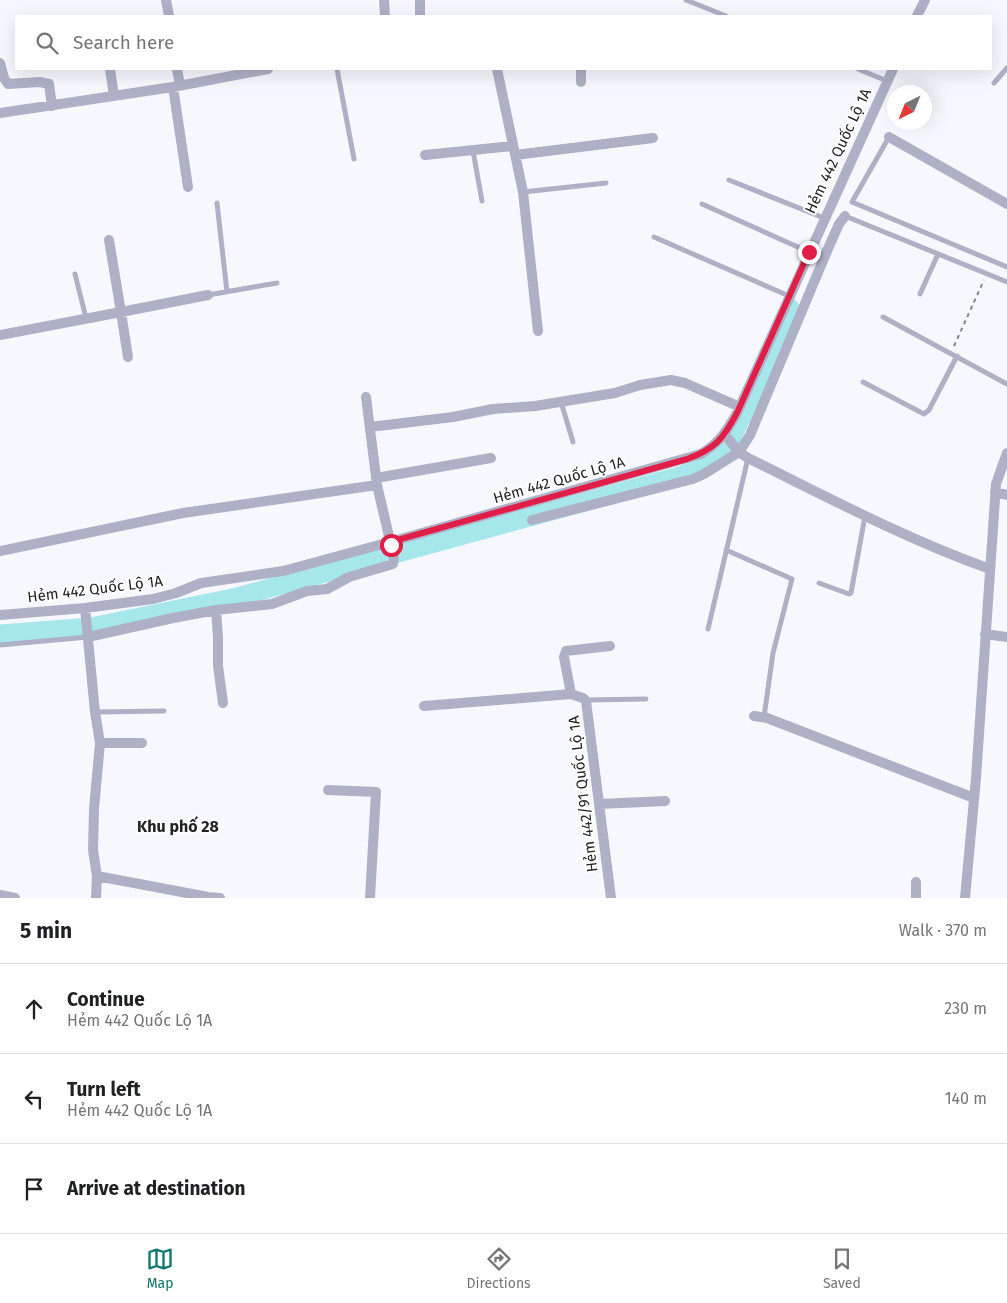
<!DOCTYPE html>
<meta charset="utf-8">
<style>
body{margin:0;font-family:"Fira Sans",sans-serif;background:#f2f2f2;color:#202124}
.compass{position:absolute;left:887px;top:85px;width:45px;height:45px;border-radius:50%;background:#fff;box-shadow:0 5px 20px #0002;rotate:223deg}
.stop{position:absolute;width:15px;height:15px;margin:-11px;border:4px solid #e11d48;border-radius:50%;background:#fff}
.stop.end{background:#e11d48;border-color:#fff;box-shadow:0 1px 5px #0008}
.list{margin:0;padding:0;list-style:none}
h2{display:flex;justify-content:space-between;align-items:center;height:65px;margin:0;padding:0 20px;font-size:21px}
h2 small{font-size:16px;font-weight:400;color:#757577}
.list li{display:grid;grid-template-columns:32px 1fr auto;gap:15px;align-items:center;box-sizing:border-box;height:90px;padding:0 20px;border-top:1px solid #e0e0e0}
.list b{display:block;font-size:19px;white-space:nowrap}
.list p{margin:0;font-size:16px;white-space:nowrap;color:#757577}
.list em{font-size:16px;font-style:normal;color:#757577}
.icon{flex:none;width:28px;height:28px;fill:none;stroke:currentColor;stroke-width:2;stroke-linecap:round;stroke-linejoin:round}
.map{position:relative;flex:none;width:1007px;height:898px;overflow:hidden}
.search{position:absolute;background:#fff;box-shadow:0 5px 20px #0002;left:15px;right:15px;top:15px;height:55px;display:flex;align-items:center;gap:12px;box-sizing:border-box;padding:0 18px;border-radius:0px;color:#757577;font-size:19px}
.sheet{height:335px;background:#fff}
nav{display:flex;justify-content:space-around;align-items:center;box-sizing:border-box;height:70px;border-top:1px solid #e0e0e0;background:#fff;font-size:14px;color:#757577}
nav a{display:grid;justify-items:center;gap:2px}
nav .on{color:#0f766e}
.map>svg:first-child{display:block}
</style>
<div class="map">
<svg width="1007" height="898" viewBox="0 0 1007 898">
<rect width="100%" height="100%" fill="#f6f8fd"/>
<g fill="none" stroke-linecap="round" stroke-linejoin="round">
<path stroke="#a6e7eb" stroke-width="19" d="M 0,634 L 91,627 L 237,597 L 680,476 L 705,466 L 719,457 L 731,439 L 760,378 L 790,308"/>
<path stroke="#848689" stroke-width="2" stroke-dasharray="4 4" stroke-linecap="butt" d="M 954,346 L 984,280"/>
<path stroke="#aeb1c6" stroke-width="5" d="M 686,0 L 726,16
M 337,69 L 354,159
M 858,69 L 887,81
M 994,83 L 1007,68
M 889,137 L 852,202 L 1007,267
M 473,151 L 482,201
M 729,180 L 824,218
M 523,192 L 606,183
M 217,203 L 227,292
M 702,204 L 809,252
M 845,216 L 1007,282
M 654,237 L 789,296
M 75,274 L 86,318
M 920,294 L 938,254
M 208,295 L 277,283
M 883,317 L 1007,384
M 863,382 L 924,414 L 929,410 L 957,356
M 561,402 L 573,442
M 726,550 L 792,579 L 773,653 L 764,717
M 819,583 L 849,594 L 851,593 L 865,516
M 708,629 L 748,458
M 0,645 L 88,637
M 586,700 L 646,699
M 95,712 L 164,711"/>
<path stroke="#aeb1c6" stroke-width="10" d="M 166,0 L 169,16
M 384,0 L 385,16
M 420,0 L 420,16
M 917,16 L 925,0
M 0,63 L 4,78 L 8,84 L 40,82 L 49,84 L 52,106
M 110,69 L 114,96
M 177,69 L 180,85
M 497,69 L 523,192 L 538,331
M 581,82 L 581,69
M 173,87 L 188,187
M 0,113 L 173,87 L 268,69
M 889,137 L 1007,204
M 425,155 L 513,146
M 515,155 L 653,138
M 0,335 L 121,312 L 109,240
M 128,357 L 121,312 L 208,295
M 370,427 L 453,417 L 493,409 L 535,406 L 615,393 L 640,385 L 671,380 L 685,383 L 740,407
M 725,435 L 739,452 L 748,458 C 827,497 906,539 990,569
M 376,478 L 491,458
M 995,492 L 1007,495
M 532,520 L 693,479 L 704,474 L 739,452 L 750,435 L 827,251 L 839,224 L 845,216
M 0,551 L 183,513 L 377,485
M 85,608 L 95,712 L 100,743 L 94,809 L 93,850 L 97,876 L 96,898
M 216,610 L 218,637 L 218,666 L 223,703
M 0,615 L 85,608 L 153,599 L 176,593 L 201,583 L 283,571 L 390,542 L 701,454 C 720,442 726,432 737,413 L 893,69
M 985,634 L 1007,637
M 88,637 L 173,618 L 216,610 L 272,604 L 307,591 L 327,589 L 349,577 L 393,564 L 394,558 L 377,485 L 366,397
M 610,646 L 566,651 L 564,657 L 571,694 L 583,698 L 586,701 L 611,898
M 424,706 L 571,694
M 754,716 L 767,718 L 974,798
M 100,743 L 142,743
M 328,790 L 376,792 L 370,898
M 599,804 L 665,801
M 97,876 L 208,897 L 220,898
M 0,895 L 15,898
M 916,898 L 916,882
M 965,898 L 976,778 L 996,484 L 1007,453"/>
</g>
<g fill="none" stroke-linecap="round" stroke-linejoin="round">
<path stroke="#e11d48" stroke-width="6" d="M 391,545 L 390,542 L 687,459 C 715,449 723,439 737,413 L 809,252"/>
</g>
<g text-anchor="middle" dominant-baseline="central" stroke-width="4" stroke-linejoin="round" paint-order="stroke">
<g font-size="15" fill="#222324" stroke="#fff">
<text transform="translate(838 151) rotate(-65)">Hẻm 442 Quốc Lộ 1A</text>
<text transform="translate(559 480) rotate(-16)">Hẻm 442 Quốc Lộ 1A</text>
<text transform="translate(95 589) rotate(-7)">Hẻm 442 Quốc Lộ 1A</text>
<text transform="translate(583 794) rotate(-97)">Hẻm 442/91 Quốc Lộ 1A</text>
</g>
<g font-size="16" font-weight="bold" fill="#222324" stroke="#fff">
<text x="178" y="826">Khu phố 28</text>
</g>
</g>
</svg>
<svg class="compass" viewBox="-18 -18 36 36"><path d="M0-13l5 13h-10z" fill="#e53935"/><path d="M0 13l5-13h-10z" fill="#757577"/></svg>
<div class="stop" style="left:391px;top:545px"></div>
<div class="stop end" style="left:809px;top:252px"></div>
<div class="search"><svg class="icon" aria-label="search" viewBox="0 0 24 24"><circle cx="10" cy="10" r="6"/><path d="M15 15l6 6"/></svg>Search here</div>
</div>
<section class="sheet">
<h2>5 min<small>Walk · 370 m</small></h2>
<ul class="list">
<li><svg class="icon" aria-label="ahead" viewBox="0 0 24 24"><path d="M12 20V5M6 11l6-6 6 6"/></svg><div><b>Continue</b><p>Hẻm 442 Quốc Lộ 1A</p></div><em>230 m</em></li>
<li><svg class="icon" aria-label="left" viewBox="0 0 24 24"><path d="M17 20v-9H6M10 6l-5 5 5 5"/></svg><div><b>Turn left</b><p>Hẻm 442 Quốc Lộ 1A</p></div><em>140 m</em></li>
<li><svg class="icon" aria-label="arrive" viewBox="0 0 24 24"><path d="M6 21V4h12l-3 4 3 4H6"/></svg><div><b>Arrive at destination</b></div></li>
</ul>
</section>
<nav>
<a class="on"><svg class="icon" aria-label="map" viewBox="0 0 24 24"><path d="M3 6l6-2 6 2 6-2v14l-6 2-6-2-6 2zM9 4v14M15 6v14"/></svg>Map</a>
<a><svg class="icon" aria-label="directions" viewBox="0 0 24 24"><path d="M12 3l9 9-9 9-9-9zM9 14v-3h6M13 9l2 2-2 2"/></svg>Directions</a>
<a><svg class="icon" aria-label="saved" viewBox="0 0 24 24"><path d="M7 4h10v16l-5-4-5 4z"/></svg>Saved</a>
</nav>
